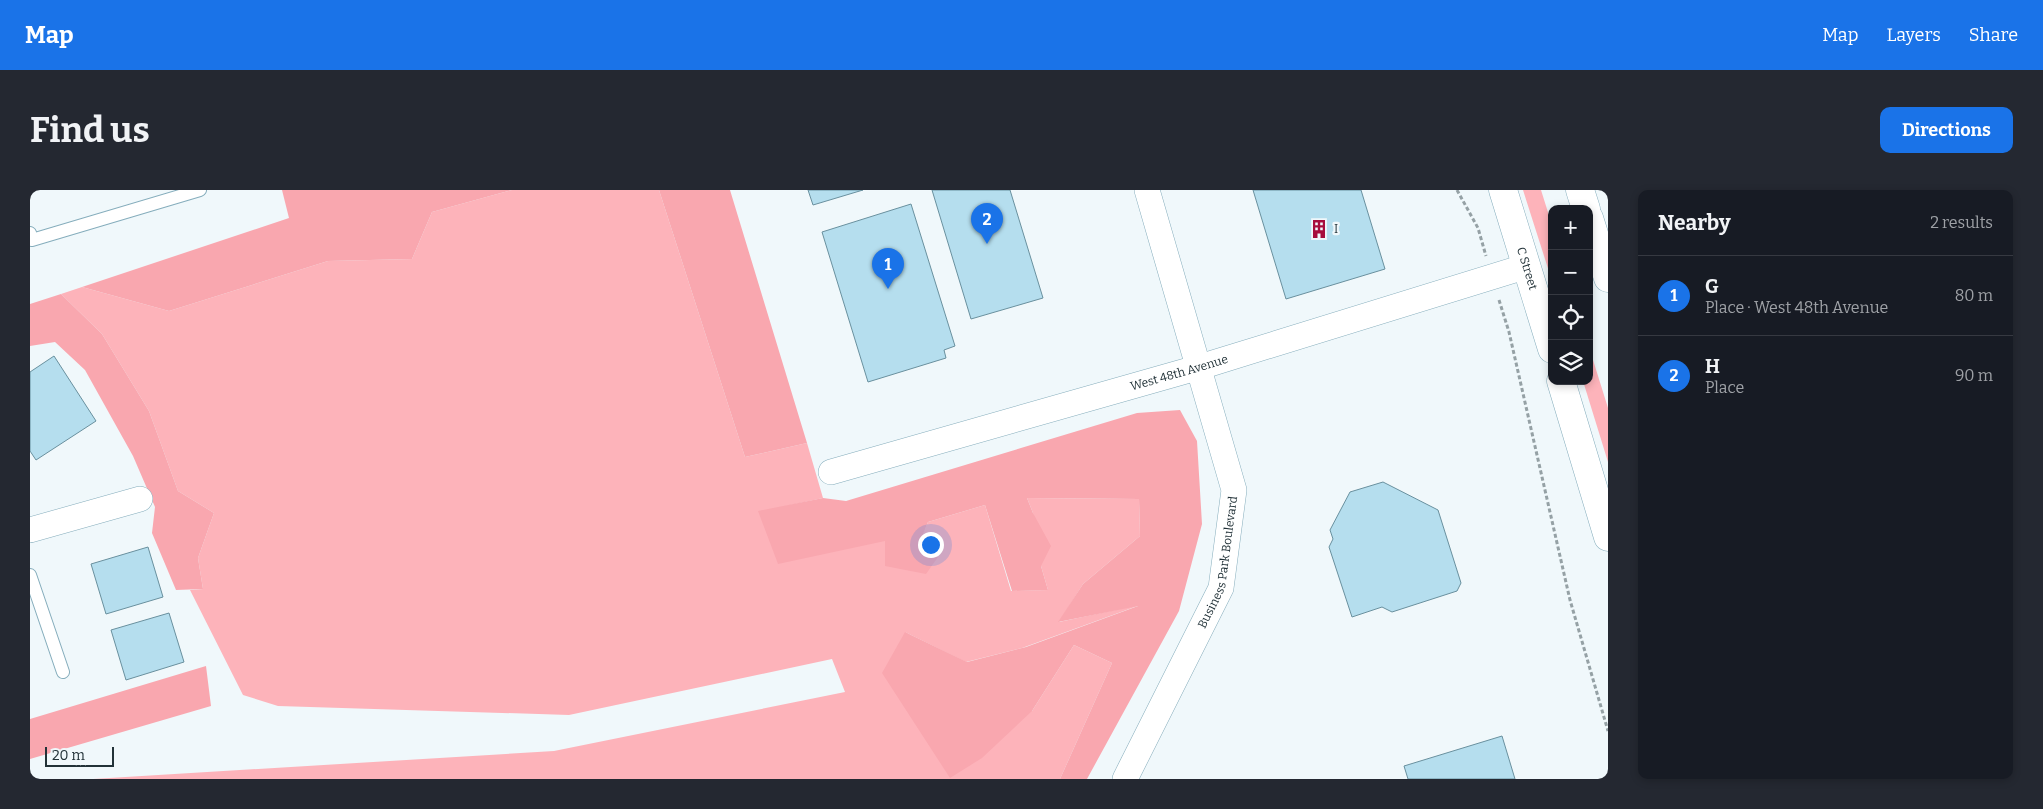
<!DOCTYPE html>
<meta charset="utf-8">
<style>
body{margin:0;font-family:Bitter,serif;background:#242831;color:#f1f3f6}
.controls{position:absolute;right:15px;top:15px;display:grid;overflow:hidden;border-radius:10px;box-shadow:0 2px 8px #0003}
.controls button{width:45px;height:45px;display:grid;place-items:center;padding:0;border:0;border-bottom:1px solid #363941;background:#171b24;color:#f1f3f6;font:25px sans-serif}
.scale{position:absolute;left:15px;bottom:12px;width:69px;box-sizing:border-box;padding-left:5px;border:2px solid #223238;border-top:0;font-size:14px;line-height:18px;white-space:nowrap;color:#223238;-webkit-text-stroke:4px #f0f8fb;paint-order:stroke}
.you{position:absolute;left:900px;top:354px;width:18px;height:18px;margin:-12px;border:4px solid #fff;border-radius:50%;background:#1a73e8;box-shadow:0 0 0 8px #1a73e833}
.badge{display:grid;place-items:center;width:32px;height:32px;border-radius:50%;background:#1a73e8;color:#fff;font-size:16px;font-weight:700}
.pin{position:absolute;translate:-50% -41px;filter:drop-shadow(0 1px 2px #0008)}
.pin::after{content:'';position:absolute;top:26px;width:18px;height:15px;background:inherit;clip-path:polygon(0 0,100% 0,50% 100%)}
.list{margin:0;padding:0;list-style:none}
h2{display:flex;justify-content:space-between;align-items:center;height:65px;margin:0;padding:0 20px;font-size:21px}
h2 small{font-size:16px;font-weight:400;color:#9ea1a6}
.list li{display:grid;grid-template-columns:32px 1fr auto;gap:15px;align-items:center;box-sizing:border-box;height:80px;padding:0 20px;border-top:1px solid #363941}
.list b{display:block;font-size:19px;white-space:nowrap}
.list p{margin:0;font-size:16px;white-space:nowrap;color:#9ea1a6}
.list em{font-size:16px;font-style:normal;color:#9ea1a6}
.icon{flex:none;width:28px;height:28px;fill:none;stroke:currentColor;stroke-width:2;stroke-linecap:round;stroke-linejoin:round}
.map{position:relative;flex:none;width:1578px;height:589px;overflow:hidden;border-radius:10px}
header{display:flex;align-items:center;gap:30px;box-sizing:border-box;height:70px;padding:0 25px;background:#1a73e8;color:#fff}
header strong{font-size:24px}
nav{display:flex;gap:28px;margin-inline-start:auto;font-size:18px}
.intro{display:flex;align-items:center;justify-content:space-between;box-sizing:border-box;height:120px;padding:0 30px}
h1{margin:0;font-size:35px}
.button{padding:12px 22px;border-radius:10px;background:#1a73e8;color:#fff;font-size:18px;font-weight:700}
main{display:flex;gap:30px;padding:0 30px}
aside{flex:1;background:#171b24;border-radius:10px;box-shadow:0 2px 8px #0003}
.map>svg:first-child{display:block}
</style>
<header>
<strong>Map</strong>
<nav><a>Map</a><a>Layers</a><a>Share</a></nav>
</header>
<div class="intro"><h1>Find us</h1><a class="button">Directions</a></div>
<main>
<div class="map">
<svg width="1578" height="589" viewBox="0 0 1578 589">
<rect width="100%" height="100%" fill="#f0f8fb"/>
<path fill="#fdb3ba" d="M 482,0 L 629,0 L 715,267 L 777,253 L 793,308 L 729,322 L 887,357 L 898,332 L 955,315 L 981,401 L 1018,400 L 1011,376 L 1003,323 L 997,308 L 1109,309 L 1110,346 L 1053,394 L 1029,432 L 1113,414 L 992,458 L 936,472 L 875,442 L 1002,521 L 1044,455 L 1082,473 L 1030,589 L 63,589 L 524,561 L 815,502 L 802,469 L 539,525 L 248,516 L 213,505 L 160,400 L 173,399 L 168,368 L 184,323 L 148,301 L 119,221 L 72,144 L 31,104 L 52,97 L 139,121 L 298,71 L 382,69 L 402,22 Z
M 1493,0 L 1511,0 L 1522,35 L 1522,91 Z
M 1559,157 L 1578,218 L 1578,272 L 1553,191 L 1559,191 Z"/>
<path fill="#f9a7af" d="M 252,0 L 482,0 L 402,22 L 382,69 L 298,71 L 139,121 L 52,97 L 259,28 Z
M 629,0 L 700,0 L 777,253 L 715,267 Z
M 31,104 L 72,144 L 119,221 L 148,301 L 184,323 L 168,368 L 173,399 L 146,400 L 122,343 L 125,317 L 103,266 L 55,180 L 25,152 L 0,156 L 0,114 Z
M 1150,220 L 1167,251 L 1172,334 L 1149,421 L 1057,589 L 1030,589 L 1082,473 L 1044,455 L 1002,521 L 952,568 L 920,588 L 852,483 L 875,442 L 937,472 L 996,457 L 1108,416 L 1028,432 L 1053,394 L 1110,346 L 1109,309 L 997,308 L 1003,323 L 1021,356 L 1011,376 L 1018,400 L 982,401 L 955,315 L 898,332 L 888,357 L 908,367 L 896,384 L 855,376 L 855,351 L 748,374 L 728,321 L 793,308 L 816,311 L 1107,223 Z
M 176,476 L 181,516 L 0,569 L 0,529 Z"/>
<path fill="#b5deee" stroke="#69909e" d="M 778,0 L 833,0 L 783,15 Z
M 902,0 L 980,0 L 1013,108 L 941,129 Z
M 1223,0 L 1331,0 L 1355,79 L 1256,109 Z
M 881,14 L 925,156 L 914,160 L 916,168 L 838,192 L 792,42 Z
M 24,166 L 66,231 L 6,270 L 0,261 L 0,182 Z
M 1353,292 L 1408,320 L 1431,393 L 1427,401 L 1362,422 L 1352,417 L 1322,427 L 1299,357 L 1303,349 L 1300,340 L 1320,302 Z
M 118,357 L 133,407 L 76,424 L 61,374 Z
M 139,423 L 154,472 L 96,490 L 81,440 Z
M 1472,546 L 1485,589 L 1378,589 L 1374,576 Z"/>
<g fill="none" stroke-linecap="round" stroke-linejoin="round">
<g stroke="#85adbc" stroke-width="14">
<path id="service" d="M 0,43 L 2,50 L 170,0
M 0,385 L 33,482"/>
</g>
<g stroke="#85adbc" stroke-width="26">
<g id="minor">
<path id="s1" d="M 801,282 L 1170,177 L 1497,76"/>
<path d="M 0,340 L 110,309"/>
<path id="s2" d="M 1095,589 L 1191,398 L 1204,300 L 1117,0"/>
</g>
</g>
<g stroke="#85adbc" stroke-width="29">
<g id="primary">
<path id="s3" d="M 1473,0 L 1522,159"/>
<path d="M 1550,0 L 1556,19"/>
<path d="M 1559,28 L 1578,88"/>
<path d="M 1531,191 L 1578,347"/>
</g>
</g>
<path stroke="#95a1a5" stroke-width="3" stroke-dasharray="4 2.5" stroke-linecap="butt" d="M 1427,0 L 1448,38 L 1456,66
M 1469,110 L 1479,142 L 1540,410 L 1578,541"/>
<use href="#service" stroke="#fff" stroke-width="12"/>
<use href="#minor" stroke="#fff" stroke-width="25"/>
<use href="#primary" stroke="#fff" stroke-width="28"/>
</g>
<defs>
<g id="building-bare" transform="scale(1.5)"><path d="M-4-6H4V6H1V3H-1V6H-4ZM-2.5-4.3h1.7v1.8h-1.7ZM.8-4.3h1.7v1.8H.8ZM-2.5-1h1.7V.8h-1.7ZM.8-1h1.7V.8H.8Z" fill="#a70e3d" stroke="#f0f8fb" stroke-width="2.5" paint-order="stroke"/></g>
</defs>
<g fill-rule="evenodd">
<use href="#building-bare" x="1289" y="39"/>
</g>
<g text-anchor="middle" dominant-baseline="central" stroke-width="4.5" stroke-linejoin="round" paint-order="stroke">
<g font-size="12" fill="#223238" stroke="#f0f8fb" text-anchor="start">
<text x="1304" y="39">I</text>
</g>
<g font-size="12" fill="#223238" stroke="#f0f8fb">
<text stroke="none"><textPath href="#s3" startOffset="82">C Street</textPath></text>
<text stroke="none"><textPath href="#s1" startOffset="362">West 48th Avenue</textPath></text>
<text stroke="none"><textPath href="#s2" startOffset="238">Business Park Boulevard</textPath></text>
</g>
</g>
</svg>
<div class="controls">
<button>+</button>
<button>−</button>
<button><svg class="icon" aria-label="locate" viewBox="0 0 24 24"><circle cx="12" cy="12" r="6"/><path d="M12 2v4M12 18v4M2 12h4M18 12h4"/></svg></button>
<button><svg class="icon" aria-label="layers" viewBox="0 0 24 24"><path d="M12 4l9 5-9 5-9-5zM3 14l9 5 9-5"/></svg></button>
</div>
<div class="scale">20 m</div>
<div class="you"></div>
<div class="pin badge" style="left:858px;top:99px">1</div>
<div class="pin badge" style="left:957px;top:54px">2</div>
</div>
<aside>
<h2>Nearby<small>2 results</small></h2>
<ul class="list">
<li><span class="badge">1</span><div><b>G</b><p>Place · West 48th Avenue</p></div><em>80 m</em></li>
<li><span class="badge">2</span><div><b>H</b><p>Place</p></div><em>90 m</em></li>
</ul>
</aside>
</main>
